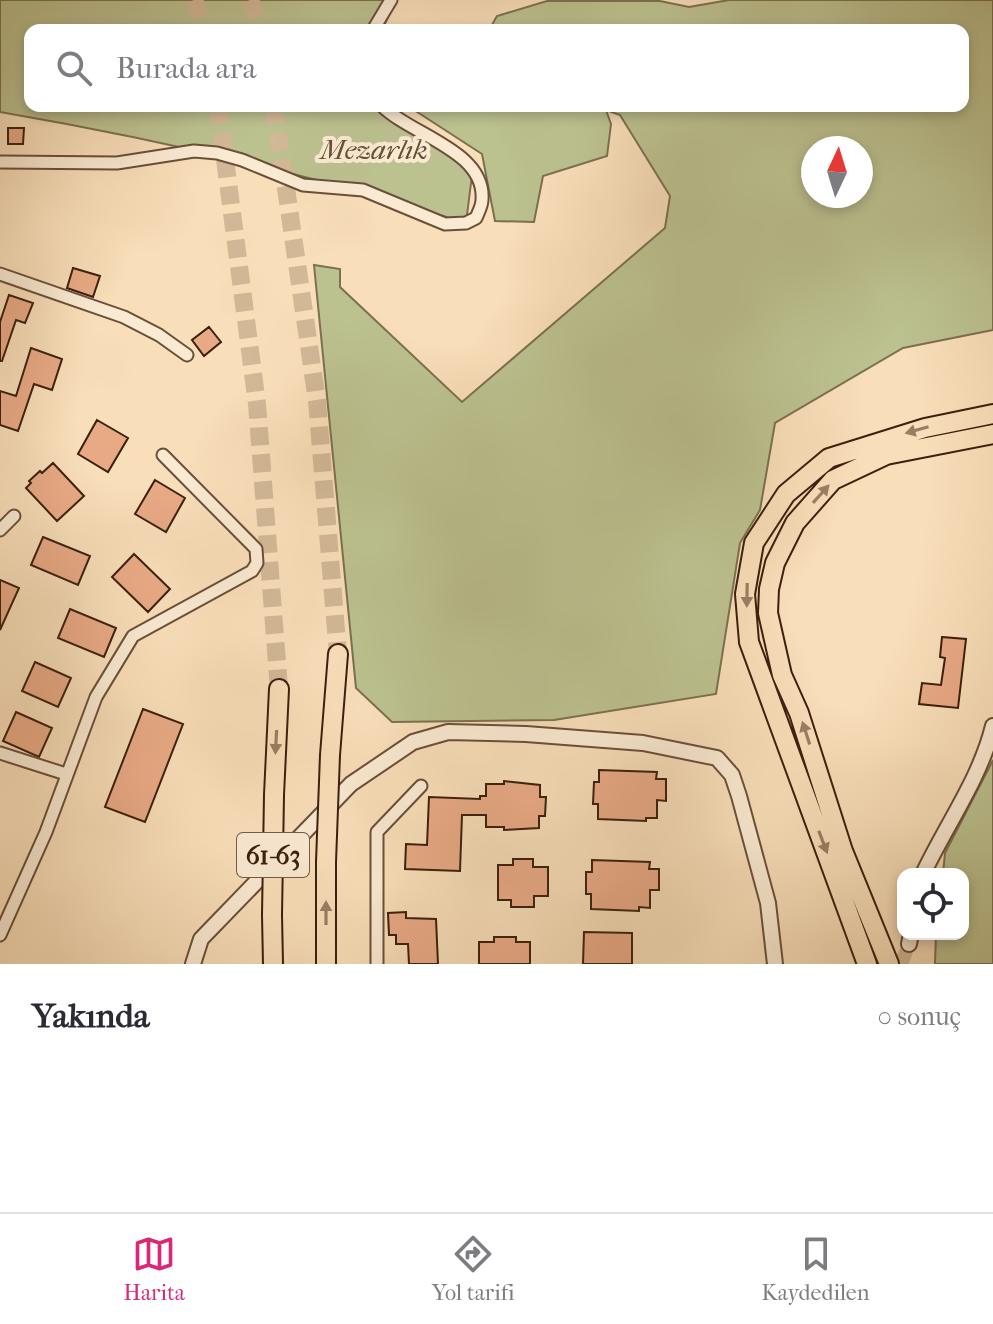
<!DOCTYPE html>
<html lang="tr">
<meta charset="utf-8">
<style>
body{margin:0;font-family:"IM FELL French Canon",serif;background:#f2f2f3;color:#2b2b33}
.controls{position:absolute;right:24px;bottom:24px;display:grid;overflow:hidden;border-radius:16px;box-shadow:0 4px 12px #0003}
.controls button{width:72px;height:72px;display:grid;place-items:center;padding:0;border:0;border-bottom:2px solid #e1e1e2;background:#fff;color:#2b2b33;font:40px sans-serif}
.compass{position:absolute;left:801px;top:136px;width:72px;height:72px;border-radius:50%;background:#fff;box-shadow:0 4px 12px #0003;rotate:4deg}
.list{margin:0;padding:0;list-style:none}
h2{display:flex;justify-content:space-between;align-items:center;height:104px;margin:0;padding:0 32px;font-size:34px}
h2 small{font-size:26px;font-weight:400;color:#7c7c81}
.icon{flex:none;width:44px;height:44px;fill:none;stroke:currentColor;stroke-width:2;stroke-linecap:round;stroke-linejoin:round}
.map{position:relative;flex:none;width:993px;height:964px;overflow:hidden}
.search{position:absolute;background:#fff;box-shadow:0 4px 12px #0003;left:24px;right:24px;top:24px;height:88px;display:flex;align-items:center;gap:20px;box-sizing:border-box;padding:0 28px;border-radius:16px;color:#7c7c81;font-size:30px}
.sheet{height:248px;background:#fff}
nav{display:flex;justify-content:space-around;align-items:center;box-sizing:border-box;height:112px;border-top:2px solid #e1e1e2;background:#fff;font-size:22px;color:#7c7c81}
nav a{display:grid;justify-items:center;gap:4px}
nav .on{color:#db2777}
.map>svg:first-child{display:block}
</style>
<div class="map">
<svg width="993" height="964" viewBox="0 0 993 964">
<rect width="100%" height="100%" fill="#f8deb9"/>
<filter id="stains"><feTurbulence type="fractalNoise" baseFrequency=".0025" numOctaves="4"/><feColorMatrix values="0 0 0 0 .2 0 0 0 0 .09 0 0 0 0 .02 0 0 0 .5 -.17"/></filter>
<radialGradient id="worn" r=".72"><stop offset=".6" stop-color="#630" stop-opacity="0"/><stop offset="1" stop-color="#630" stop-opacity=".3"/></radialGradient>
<path fill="#bcc190" stroke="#7c7050" stroke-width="2" fill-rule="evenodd" d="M 0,0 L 396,0 L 382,30 L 30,30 L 30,106 L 395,106 L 410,127 L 473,167 L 466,223 C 314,175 157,139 0,112 Z
M 729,0 L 993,0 L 993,330 L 903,348 L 775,423 L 760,510 L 740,543 L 716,694 L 554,720 L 392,722 L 356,688 L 314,265 L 340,269 L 340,287 L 462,402 L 665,228 L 670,196 L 620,115 L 606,110 L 611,124 L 607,156 L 543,176 L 534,222 L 495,221 L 482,154 L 408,106 L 963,106 L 963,30 L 489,30 L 497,16 L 547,1 L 660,1 L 689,7 ZM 813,148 L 861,148 L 861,196 L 813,196 Z
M 993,760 L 993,964 L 935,964 L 936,934 L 963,934 L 963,874 L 943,874 L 945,853 Z"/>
<path fill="#e8aa85" stroke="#3b1f0f" stroke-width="2" d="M 8,128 L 24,128 L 23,144 L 8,144 Z
M 73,268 L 100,276 L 93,297 L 67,288 Z
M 9,295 L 33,303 L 25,323 L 16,320 L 2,361 L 0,361 L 0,322 Z
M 209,327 L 221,342 L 204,356 L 192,340 Z
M 31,348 L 62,359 L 52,390 L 34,384 L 18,431 L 0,425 L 0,391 L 16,396 Z
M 97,420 L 128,438 L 108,472 L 78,454 Z
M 53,463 L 84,496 L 57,521 L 26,488 L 31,483 L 29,481 L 40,471 L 42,473 Z
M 155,480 L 185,498 L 166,532 L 135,514 Z
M 43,537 L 90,556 L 78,585 L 31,565 Z
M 134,554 L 170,589 L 148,612 L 112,577 Z
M 0,580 L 19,588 L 0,630 Z
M 70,609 L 116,628 L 104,657 L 58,638 Z
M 942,637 L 966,639 L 958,708 L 919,704 L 922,683 L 941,685 L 945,658 L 940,657 Z
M 35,662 L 71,678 L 58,707 L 22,691 Z
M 143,709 L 183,724 L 145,822 L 105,807 Z
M 16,712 L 52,728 L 39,757 L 3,741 Z
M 599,770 L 657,772 L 656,779 L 666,779 L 666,801 L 657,800 L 657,818 L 646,818 L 646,821 L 598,819 L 598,804 L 593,804 L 594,782 L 599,782 Z
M 504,781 L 540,785 L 540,797 L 546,797 L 545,816 L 539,816 L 539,828 L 504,830 L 504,827 L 486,827 L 486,815 L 462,815 L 460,871 L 405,869 L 406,844 L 427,845 L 429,797 L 480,799 L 480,796 L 486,796 L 486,784 L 504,784 Z
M 513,859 L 533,859 L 533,867 L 548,867 L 548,896 L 534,896 L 534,907 L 511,907 L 511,900 L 498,900 L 498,865 L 513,865 Z
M 592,860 L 650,862 L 649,869 L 659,869 L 659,890 L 650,890 L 650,908 L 639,907 L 639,911 L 591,909 L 591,894 L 586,894 L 586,872 L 592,872 Z
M 406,912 L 406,918 L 436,919 L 438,964 L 409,964 L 408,944 L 396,944 L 396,935 L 389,935 L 388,913 Z
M 584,932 L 632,933 L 632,964 L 583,964 Z
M 494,937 L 516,937 L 516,942 L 530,942 L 530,964 L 479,964 L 479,942 L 494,942 Z"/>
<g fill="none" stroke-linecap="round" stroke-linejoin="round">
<path stroke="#d2b897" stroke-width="14" stroke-dasharray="14 7" stroke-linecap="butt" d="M 901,964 L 909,944"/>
<path stroke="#d2b897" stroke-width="18" stroke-dasharray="18 9" stroke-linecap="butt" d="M 194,0 L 205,30
M 250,0 L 262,30
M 218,106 L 257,404 L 279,689
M 274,106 L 317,401 L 338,654"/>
<g stroke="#6a4f3a" stroke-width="15">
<path id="minor" d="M 373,30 L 391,0
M 0,162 L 117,163 L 194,151 L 217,153 L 242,160 L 303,185 L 363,190 L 445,224 L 466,223 L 476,218 C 478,213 482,206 482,200 C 486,151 411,135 382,106
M 0,274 L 124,317 L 159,335 L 187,355
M 0,530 L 14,516
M 0,753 L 66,774
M 0,935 L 46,832 L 96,697 L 133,636 L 252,571 L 257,563 L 256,549 L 163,455
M 377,964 L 377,832 L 421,786"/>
</g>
<g stroke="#6a4f3a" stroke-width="18">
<path id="tertiary" d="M 923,874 C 946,825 980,779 993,726
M 909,944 L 911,934
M 193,964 L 201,939 L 351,784 L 413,742 L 448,732 L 526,734 L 643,743 L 717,758 L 732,775 L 739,796 L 768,903 L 775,964"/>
</g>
<g stroke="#3b1f0f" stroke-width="22">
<path id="primary" d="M 330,755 L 338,654
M 274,795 L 279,689
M 326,862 L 326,964
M 272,915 L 273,964
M 867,964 L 749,642 L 745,594 L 754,543 L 786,494 L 829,458 L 925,428 L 993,414
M 889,964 L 843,851 L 799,713 L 782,675 L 768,613 L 769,589 L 775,563 L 795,523 L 833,480 L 886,455 L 993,434"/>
</g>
<use href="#minor" stroke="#faead2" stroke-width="11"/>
<use href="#tertiary" stroke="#faead2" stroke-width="14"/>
<use href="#primary" stroke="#f8deb9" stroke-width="18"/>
<g stroke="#3b1f0f" stroke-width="22" stroke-linecap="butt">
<path id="primary-bridge" d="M 326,862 L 330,755
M 272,915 L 274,795"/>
</g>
<use href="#primary-bridge" stroke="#f8deb9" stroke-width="18"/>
</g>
<defs><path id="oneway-solid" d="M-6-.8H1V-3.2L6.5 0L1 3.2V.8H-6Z" transform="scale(2)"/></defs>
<g fill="#9a7e64">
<use href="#oneway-solid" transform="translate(917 430) rotate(164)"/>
<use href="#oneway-solid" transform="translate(821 494) rotate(-48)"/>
<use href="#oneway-solid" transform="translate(747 595) rotate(91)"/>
<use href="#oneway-solid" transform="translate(806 733) rotate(-108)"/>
<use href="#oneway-solid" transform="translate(276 742) rotate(93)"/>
<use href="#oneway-solid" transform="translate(823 842) rotate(69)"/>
<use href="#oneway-solid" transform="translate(326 913) rotate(-90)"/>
</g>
<g text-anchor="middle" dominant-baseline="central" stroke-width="8" stroke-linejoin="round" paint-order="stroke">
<rect fill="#faead2" stroke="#745c4a" stroke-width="2" x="237" y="833" width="72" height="44" rx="6"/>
<g font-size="26" font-weight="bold" fill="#3b1f0f">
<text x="273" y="855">61-63</text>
</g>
<g font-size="28" font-style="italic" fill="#625036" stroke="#faead2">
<text x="374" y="149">Mezarlık</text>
</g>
</g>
<rect width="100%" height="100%" filter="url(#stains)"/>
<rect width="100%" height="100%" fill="url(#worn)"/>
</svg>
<div class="controls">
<button><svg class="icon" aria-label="locate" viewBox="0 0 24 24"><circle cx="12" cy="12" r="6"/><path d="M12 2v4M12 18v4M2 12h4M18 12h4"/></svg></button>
</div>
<svg class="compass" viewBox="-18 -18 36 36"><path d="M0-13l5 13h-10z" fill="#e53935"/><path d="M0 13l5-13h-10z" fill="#7c7c81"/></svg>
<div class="search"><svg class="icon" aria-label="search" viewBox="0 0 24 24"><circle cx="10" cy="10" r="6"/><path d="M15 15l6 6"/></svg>Burada ara</div>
</div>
<section class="sheet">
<h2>Yakında<small>0 sonuç</small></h2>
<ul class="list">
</ul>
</section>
<nav>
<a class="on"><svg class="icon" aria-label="map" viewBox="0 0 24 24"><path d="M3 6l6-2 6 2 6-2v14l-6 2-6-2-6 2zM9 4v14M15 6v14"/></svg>Harita</a>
<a><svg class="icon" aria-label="directions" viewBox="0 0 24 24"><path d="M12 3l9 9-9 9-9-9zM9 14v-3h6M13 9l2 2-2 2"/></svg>Yol tarifi</a>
<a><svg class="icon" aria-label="saved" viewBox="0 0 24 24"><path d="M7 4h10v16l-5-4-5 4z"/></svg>Kaydedilen</a>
</nav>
